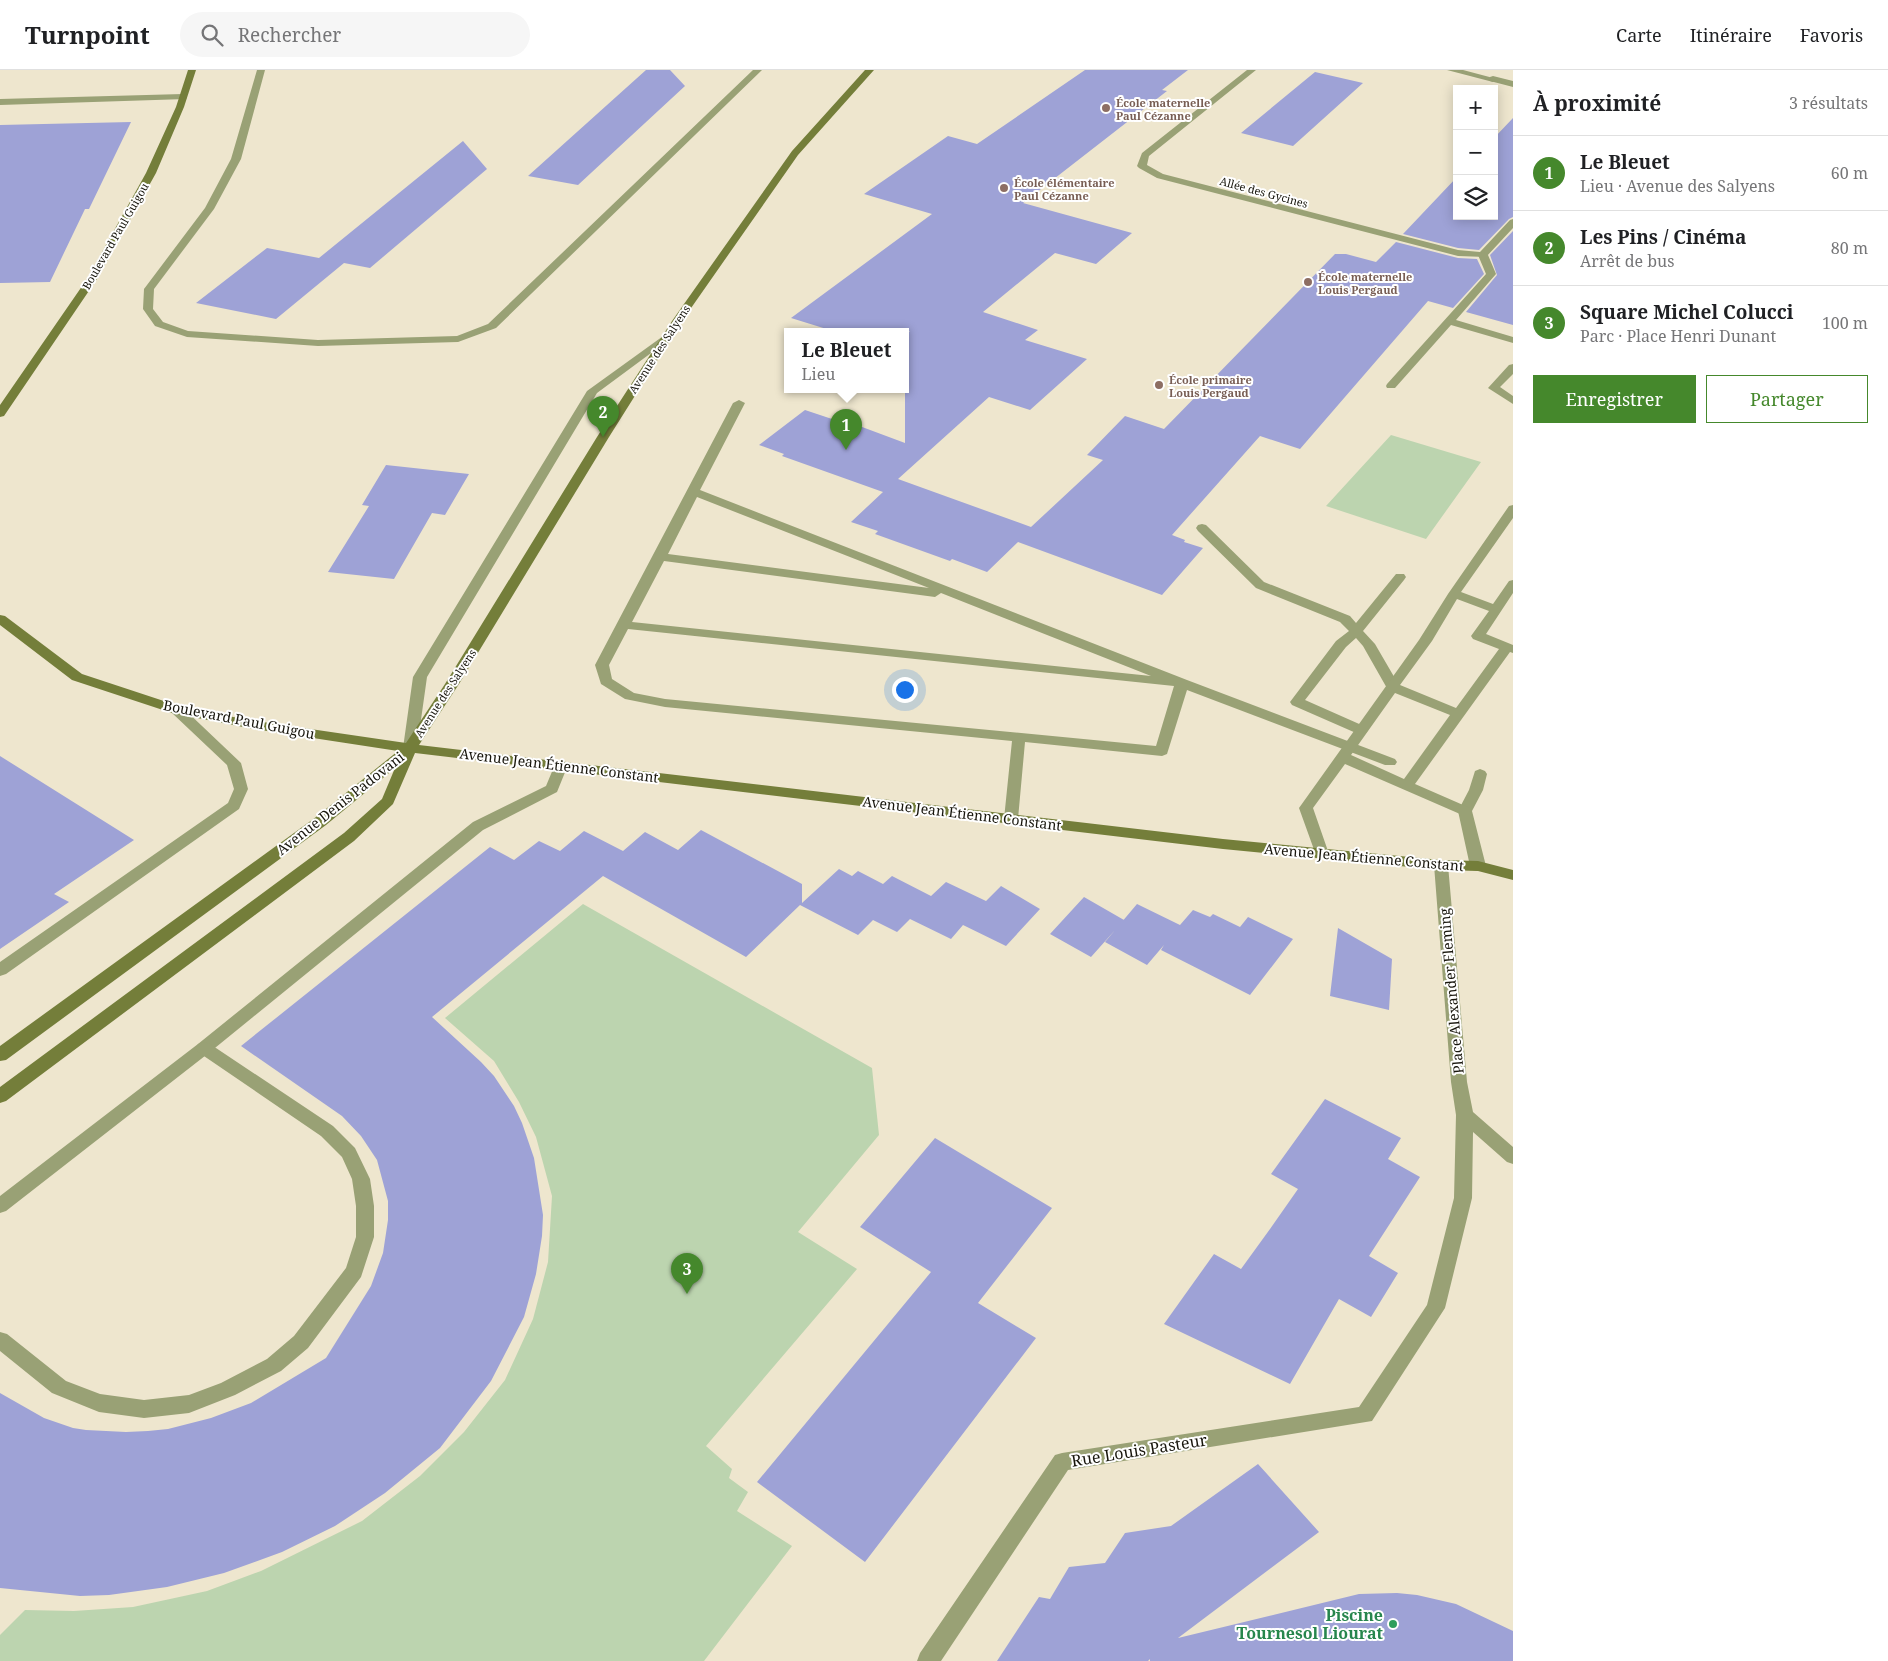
<!DOCTYPE html>
<html lang="fr">
<meta charset="utf-8">
<style>
body{margin:0;font-family:"Noto Serif",serif;background:#f6f6f6;color:#202124}
.controls{position:absolute;right:15px;top:15px;display:grid;overflow:hidden;border-radius:0px;box-shadow:0 2px 12px #0003}
.controls button{width:45px;height:45px;display:grid;place-items:center;padding:0;border:0;border-bottom:1px solid #e0e0e0;background:#fff;color:#202124;font:25px sans-serif}
.you{position:absolute;left:904px;top:619px;width:18px;height:18px;margin:-12px;border:4px solid #fff;border-radius:50%;background:#1a73e8;box-shadow:0 0 0 8px #1a73e833}
.badge{display:grid;place-items:center;width:32px;height:32px;border-radius:50%;background:#45882c;color:#fff;font-size:16px;font-weight:700}
.pin{position:absolute;translate:-50% -41px;filter:drop-shadow(0 1px 2px #0008)}
.pin::after{content:'';position:absolute;top:26px;width:18px;height:15px;background:inherit;clip-path:polygon(0 0,100% 0,50% 100%)}
.popup{position:absolute;left:784px;top:258px;width:125px;height:65px;box-sizing:border-box;display:grid;place-content:center;border-radius:0px;background:#fff;filter:drop-shadow(0 1px 4px #0005);font-size:16px;white-space:nowrap;color:#757577}
.popup b{font-size:19px;color:#202124}
.popup::after{content:'';position:absolute;left:50%;top:100%;margin-left:-10px;border:10px solid transparent;border-top-color:#fff}
.list{margin:0;padding:0;list-style:none}
h2{display:flex;justify-content:space-between;align-items:center;height:65px;margin:0;padding:0 20px;font-size:21px}
h2 small{font-size:16px;font-weight:400;color:#757577}
.list li{display:grid;grid-template-columns:32px 1fr auto;gap:15px;align-items:center;box-sizing:border-box;height:75px;padding:0 20px;border-top:1px solid #e0e0e0}
.list b{display:block;font-size:19px;white-space:nowrap}
.list p{margin:0;font-size:16px;white-space:nowrap;color:#757577}
.list em{font-size:16px;font-style:normal;color:#757577}
.actions{display:flex;gap:10px;padding:15px 20px}
.actions a{flex:1;padding:11px 0;border:1px solid #45882c;border-radius:0px;text-align:center;font-size:18px;color:#45882c}
.actions .main{background:#45882c;color:#fff}
.icon{flex:none;width:28px;height:28px;fill:none;stroke:currentColor;stroke-width:2;stroke-linecap:round;stroke-linejoin:round}
.map{position:relative;flex:none;width:1513px;height:1591px;overflow:hidden}
header{display:flex;align-items:center;gap:30px;box-sizing:border-box;height:70px;padding:0 25px;background:#fff;border-bottom:1px solid #e0e0e0}
header strong{font-size:24px}
nav{display:flex;gap:28px;margin-inline-start:auto;font-size:18px}
.search{width:350px;height:45px;background:#f6f6f6;display:flex;align-items:center;gap:12px;box-sizing:border-box;padding:0 18px;border-radius:28px;color:#757577;font-size:19px}
main{display:flex}
aside{flex:1;background:#fff}
.map>svg:first-child{display:block}
</style>
<header>
<strong>Turnpoint</strong>
<div class="search"><svg class="icon" aria-label="search" viewBox="0 0 24 24"><circle cx="10" cy="10" r="6"/><path d="M15 15l6 6"/></svg>Rechercher</div>
<nav><a>Carte</a><a>Itinéraire</a><a>Favoris</a></nav>
</header>
<main>
<div class="map">
<svg width="1513" height="1591" viewBox="0 0 1513 1591">
<rect width="100%" height="100%" fill="#eee6ce"/>
<path fill="#bcd4af" d="M 1391,365 L 1481,392 L 1426,469 L 1326,436 Z
M 583,834 L 872,998 L 879,1065 L 798,1162 L 857,1199 L 706,1376 L 732,1399 L 729,1408 L 748,1422 L 737,1441 L 792,1476 L 704,1591 L 0,1591 L 0,1565 L 25,1540 L 74,1541 L 133,1537 L 207,1521 L 261,1501 L 362,1451 L 420,1406 L 464,1362 L 505,1310 L 533,1249 L 548,1192 L 552,1126 L 536,1067 L 519,1032 L 494,991 L 445,948 Z"/>
<path fill="#9ea2d6" d="M 646,0 L 670,0 L 685,16 L 578,115 L 528,106 Z
M 1085,0 L 1188,0 L 1162,20 L 1167,21 L 1023,133 L 1132,163 L 1096,194 L 1055,183 L 983,242 L 1038,260 L 1025,270 L 1087,289 L 1030,340 L 989,327 L 898,409 L 1031,457 L 1103,390 L 1087,385 L 1125,346 L 1164,359 L 1335,184 L 1346,184 L 1376,192 L 1396,172 L 1458,188 L 1477,189 L 1484,204 L 1453,238 L 1428,231 L 1300,379 L 1260,366 L 1172,465 L 1185,470 L 1184,472 L 1203,478 L 1162,525 L 1018,472 L 987,502 L 952,489 L 950,491 L 875,464 L 878,461 L 851,452 L 883,422 L 782,386 L 784,384 L 759,375 L 805,340 L 844,353 L 846,351 L 905,373 L 905,265 L 910,261 L 833,261 L 791,248 L 932,144 L 864,124 L 948,66 L 977,74 Z
M 1315,2 L 1363,13 L 1293,76 L 1241,63 Z
M 1513,48 L 1513,147 L 1509,149 L 1479,180 L 1458,178 L 1403,164 L 1457,107 L 1457,146 L 1494,146 L 1494,68 Z
M 131,52 L 89,139 L 85,139 L 50,212 L 0,213 L 0,55 Z
M 463,71 L 487,99 L 370,198 L 344,193 L 276,249 L 196,233 L 267,178 L 319,188 Z
M 1513,161 L 1513,255 L 1466,242 L 1497,205 L 1490,185 Z
M 386,395 L 469,404 L 445,445 L 432,443 L 394,509 L 328,502 L 369,436 L 362,435 Z
M 0,686 L 134,770 L 54,824 L 69,832 L 0,879 Z
M 701,760 L 802,814 L 802,833 L 839,799 L 852,806 L 858,801 L 883,814 L 892,806 L 931,826 L 946,812 L 986,831 L 1001,816 L 1040,839 L 1006,876 L 963,855 L 951,869 L 910,849 L 897,862 L 873,850 L 858,865 L 800,835 L 746,887 L 603,806 L 432,947 L 481,992 L 494,1006 L 514,1036 L 522,1053 L 534,1088 L 543,1145 L 542,1166 L 536,1204 L 524,1247 L 491,1311 L 440,1378 L 385,1423 L 335,1456 L 282,1482 L 224,1503 L 167,1517 L 109,1525 L 80,1526 L 0,1518 L 0,1323 L 44,1348 L 73,1358 L 86,1360 L 126,1362 L 148,1361 L 168,1359 L 211,1348 L 251,1333 L 326,1288 L 371,1216 L 383,1183 L 388,1150 L 388,1131 L 377,1090 L 361,1066 L 342,1046 L 241,976 L 490,777 L 514,790 L 539,771 L 560,781 L 584,761 L 623,781 L 645,762 L 678,780 Z
M 1084,827 L 1124,850 L 1091,887 L 1050,864 Z
M 1137,834 L 1180,855 L 1193,840 L 1210,847 L 1213,844 L 1240,857 L 1248,847 L 1293,869 L 1250,925 L 1161,880 L 1164,875 L 1147,895 L 1105,872 Z
M 1338,858 L 1392,889 L 1389,940 L 1330,926 Z
M 1325,1029 L 1401,1068 L 1388,1089 L 1420,1107 L 1369,1186 L 1398,1203 L 1371,1247 L 1339,1229 L 1290,1314 L 1164,1254 L 1214,1184 L 1241,1199 L 1270,1159 L 1298,1119 L 1271,1104 Z
M 935,1068 L 1052,1138 L 978,1233 L 1036,1268 L 865,1492 L 757,1412 L 931,1202 L 860,1157 Z
M 1258,1394 L 1319,1462 L 1178,1568 L 1359,1524 L 1397,1523 L 1417,1525 L 1456,1534 L 1513,1561 L 1513,1591 L 1150,1591 L 1150,1589 L 1148,1591 L 997,1591 L 1039,1527 L 1050,1529 L 1069,1497 L 1105,1493 L 1125,1463 L 1171,1456 Z"/>
<g fill="none" stroke-linecap="round" stroke-linejoin="round">
<path fill="#99a175" fill-rule="evenodd" d="M 1247,0 L 1256,0 L 1149,86 L 1147,95 L 1163,104 L 1458,180 L 1480,182 L 1510,150 L 1513,149 L 1513,158 L 1486,187 L 1458,186 L 1157,108 L 1139,98 L 1137,96 L 1142,83 Z
M 1447,0 L 1463,0 L 1497,9 L 1493,12 Z
M 183,24 L 187,27 L 186,29 L 0,35 L 0,29 Z
M 666,264 L 671,267 L 670,269 L 597,323 L 427,607 L 417,678 L 415,681 L 405,681 L 403,678 L 413,607 L 587,321 Z
M 739,330 L 745,333 L 700,420 L 1187,610 L 1395,689 L 1397,692 L 1395,695 L 1385,695 L 1187,620 L 1167,684 L 1162,686 L 1025,672 L 1018,749 L 1016,752 L 1006,752 L 1004,749 L 1012,671 L 665,637 L 625,629 L 601,614 L 595,595 L 733,333 ZM 697,427 L 929,518 L 668,484 ZM 664,491 L 935,527 L 941,523 L 1151,606 L 632,552 ZM 628,559 L 1174,616 L 1156,676 L 665,629 L 634,623 L 612,609 L 609,595 Z
M 1202,454 L 1206,455 L 1264,512 L 1350,546 L 1356,553 L 1396,504 L 1404,504 L 1406,507 L 1404,510 L 1363,561 L 1375,574 L 1400,617 L 1398,620 L 1388,620 L 1363,576 L 1356,568 L 1346,577 L 1305,630 L 1366,657 L 1368,660 L 1366,663 L 1356,663 L 1292,635 L 1290,632 L 1336,571 L 1349,561 L 1340,552 L 1256,518 L 1198,461 L 1196,458 L 1198,455 Z
M 177,636 L 182,637 L 241,693 L 248,719 L 239,739 L 6,904 L 0,906 L 0,892 L 228,733 L 234,719 L 227,695 L 172,643 L 170,640 L 172,637 Z
M 561,690 L 566,692 L 568,695 L 557,722 L 483,760 L 210,982 L 6,1141 L 0,1143 L 0,1126 L 198,974 L 473,752 L 546,716 L 556,692 Z
M 1480,699 L 1485,701 L 1487,704 L 1483,720 L 1472,741 L 1486,796 L 1483,800 L 1478,801 L 1473,800 L 1470,796 L 1458,741 L 1469,720 L 1475,701 Z"/>
<path fill="#99a175" fill-rule="evenodd" d="M 257,0 L 265,0 L 241,89 L 214,139 L 154,219 L 153,239 L 163,252 L 188,261 L 318,270 L 457,266 L 488,254 L 753,0 L 762,0 L 496,258 L 458,272 L 318,276 L 187,267 L 155,256 L 143,239 L 144,219 L 205,138 L 231,89 Z
M 1493,6 L 1513,11 L 1513,17 L 1490,11 L 1490,7 Z
M 1483,182 L 1488,185 L 1496,204 L 1456,250 L 1513,267 L 1513,273 L 1451,255 L 1395,318 L 1387,318 L 1386,316 L 1387,314 L 1486,204 L 1478,185 Z
M 1513,294 L 1513,304 L 1500,317 L 1513,326 L 1513,334 L 1488,318 L 1509,295 Z
M 1513,435 L 1513,448 L 1461,522 L 1493,534 L 1509,511 L 1513,510 L 1513,523 L 1486,564 L 1513,575 L 1513,583 L 1510,582 L 1415,714 L 1470,738 L 1472,741 L 1470,744 L 1460,744 L 1345,694 L 1313,738 L 1329,784 L 1327,788 L 1322,789 L 1317,788 L 1299,738 L 1419,570 L 1448,524 L 1509,436 ZM 1457,529 L 1489,541 L 1471,566 L 1473,569 L 1499,579 L 1456,638 L 1400,615 L 1432,571 ZM 1395,623 L 1450,645 L 1404,709 L 1351,685 Z
M 1441,790 L 1446,791 L 1448,795 L 1467,1012 L 1473,1042 L 1513,1077 L 1513,1094 L 1507,1092 L 1473,1062 L 1472,1128 L 1445,1238 L 1372,1351 L 1068,1400 L 941,1591 L 917,1591 L 920,1583 L 1055,1385 L 1062,1383 L 1359,1337 L 1427,1235 L 1454,1128 L 1456,1045 L 1451,1012 L 1434,795 L 1436,791 Z
M 204,972 L 210,974 L 333,1056 L 355,1078 L 370,1109 L 374,1136 L 374,1167 L 361,1207 L 308,1278 L 281,1301 L 235,1325 L 189,1343 L 144,1348 L 99,1342 L 52,1323 L 0,1281 L 0,1262 L 7,1264 L 66,1311 L 100,1324 L 144,1330 L 189,1325 L 221,1313 L 267,1289 L 294,1266 L 346,1198 L 356,1167 L 356,1136 L 352,1109 L 342,1087 L 321,1066 L 198,982 L 196,978 L 198,974 Z"/>
<path fill="#747e3a" fill-rule="evenodd" d="M 188,0 L 196,0 L 184,37 L 156,103 L 97,209 L 4,346 L 0,347 L 0,335 L 87,209 L 146,103 L 176,37 Z
M 865,0 L 874,0 L 798,85 L 682,251 L 609,367 L 459,614 L 419,675 L 1223,769 L 1441,790 L 1478,791 L 1513,800 L 1513,810 L 1478,801 L 1441,800 L 1223,779 L 415,683 L 393,734 L 354,771 L 6,1031 L 0,1033 L 0,1017 L 344,763 L 382,729 L 395,698 L 326,755 L 6,990 L 0,991 L 0,976 L 316,747 L 398,681 L 248,658 L 172,643 L 72,610 L 0,555 L 0,545 L 5,546 L 82,604 L 179,636 L 248,650 L 406,673 L 445,614 L 597,367 L 672,251 L 792,81 Z"/>
</g>
<g fill="#8d6e63" stroke="#fff" stroke-width="2">
<circle cx="1106" cy="38" r="5"/>
<circle cx="1004" cy="118" r="5"/>
<circle cx="1308" cy="212" r="5"/>
<circle cx="1159" cy="315" r="5"/>
</g>
<circle fill="#2e9e5b" stroke="#fff" stroke-width="2" cx="1393" cy="1554" r="5"/>
<g text-anchor="middle" dominant-baseline="central" stroke-width="4" stroke-linejoin="round" paint-order="stroke">
<g font-size="11" font-weight="bold" fill="#785e54" stroke="#fff" text-anchor="start">
<text x="1116" y="32">École maternelle<tspan x="1116" dy="13">Paul Cézanne</tspan></text>
<text x="1014" y="112">École élémentaire<tspan x="1014" dy="13">Paul Cézanne</tspan></text>
<text x="1318" y="206">École maternelle<tspan x="1318" dy="13">Louis Pergaud</tspan></text>
<text x="1169" y="309">École primaire<tspan x="1169" dy="13">Louis Pergaud</tspan></text>
</g>
<g font-size="11" fill="#17150c" stroke="#fff">
<text transform="translate(1264 122) rotate(15)">Allée des Gycines</text>
<text transform="translate(115 166) rotate(-60)">Boulevard Paul Guigou</text>
<text transform="translate(659 279) rotate(-57)">Avenue des Salyens</text>
<text transform="translate(445 623) rotate(-57)">Avenue des Salyens</text>
</g>
<g font-size="14" fill="#17150c" stroke="#fff">
<text transform="translate(239 649) rotate(11)">Boulevard Paul Guigou</text>
<text transform="translate(559 695) rotate(7)">Avenue Jean Étienne Constant</text>
<text transform="translate(340 733) rotate(-38)">Avenue Denis Padovani</text>
<text transform="translate(962 743) rotate(7)">Avenue Jean Étienne Constant</text>
<text transform="translate(1364 787) rotate(5)">Avenue Jean Étienne Constant</text>
<text transform="translate(1451 921) rotate(-95)">Place Alexander Fleming</text>
</g>
<g font-size="16" fill="#17150c" stroke="#fff">
<text transform="translate(1139 1380) rotate(-9)">Rue Louis Pasteur</text>
</g>
<g font-size="16" font-weight="bold" fill="#27864d" stroke="#fff" text-anchor="end">
<text x="1383" y="1545">Piscine<tspan x="1383" dy="18">Tournesol Liourat</tspan></text>
</g>
</g>
</svg>
<div class="controls">
<button>+</button>
<button>−</button>
<button><svg class="icon" aria-label="layers" viewBox="0 0 24 24"><path d="M12 4l9 5-9 5-9-5zM3 14l9 5 9-5"/></svg></button>
</div>
<div class="you"></div>
<div class="pin badge" style="left:846px;top:380px">1</div>
<div class="popup"><b>Le Bleuet</b>Lieu</div>
<div class="pin badge" style="left:603px;top:367px">2</div>
<div class="pin badge" style="left:687px;top:1224px">3</div>
</div>
<aside>
<h2>À proximité<small>3 résultats</small></h2>
<ul class="list">
<li><span class="badge">1</span><div><b>Le Bleuet</b><p>Lieu · Avenue des Salyens</p></div><em>60 m</em></li>
<li><span class="badge">2</span><div><b>Les Pins / Cinéma</b><p>Arrêt de bus</p></div><em>80 m</em></li>
<li><span class="badge">3</span><div><b>Square Michel Colucci</b><p>Parc · Place Henri Dunant</p></div><em>100 m</em></li>
</ul>
<div class="actions"><a class="main">Enregistrer</a><a>Partager</a></div>
</aside>
</main>
